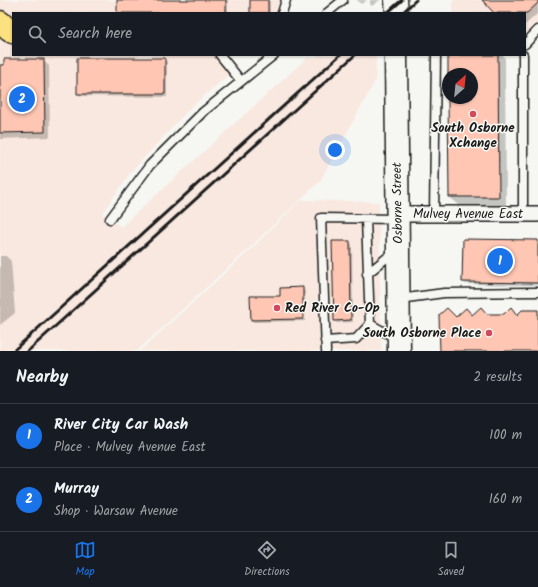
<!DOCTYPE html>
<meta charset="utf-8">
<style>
body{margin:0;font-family:Kalam,sans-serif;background:#20242c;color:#f1f3f6}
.compass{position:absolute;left:442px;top:68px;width:36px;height:36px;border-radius:50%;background:#171b24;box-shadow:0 1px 3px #0004;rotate:27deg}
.you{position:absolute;left:335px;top:150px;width:14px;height:14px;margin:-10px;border:3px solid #fff;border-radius:50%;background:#1a73e8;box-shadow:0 0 0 6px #1a73e833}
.badge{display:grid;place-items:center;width:26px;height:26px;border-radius:50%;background:#1a73e8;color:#fff;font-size:13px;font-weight:700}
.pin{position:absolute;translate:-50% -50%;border:2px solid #fff;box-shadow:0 1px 4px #0006}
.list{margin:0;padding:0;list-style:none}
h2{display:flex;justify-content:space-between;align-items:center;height:52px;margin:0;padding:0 16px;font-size:17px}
h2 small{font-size:13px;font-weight:400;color:#9ea1a6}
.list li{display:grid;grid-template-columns:26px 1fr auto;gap:12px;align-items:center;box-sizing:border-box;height:64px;padding:0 16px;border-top:1px solid #363941}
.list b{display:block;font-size:15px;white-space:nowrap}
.list p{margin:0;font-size:13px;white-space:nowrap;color:#9ea1a6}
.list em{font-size:13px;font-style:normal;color:#9ea1a6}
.icon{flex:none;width:22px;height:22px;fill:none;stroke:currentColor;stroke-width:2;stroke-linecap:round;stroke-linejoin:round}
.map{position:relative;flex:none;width:538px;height:351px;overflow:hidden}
.search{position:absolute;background:#171b24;box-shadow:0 1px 3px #0004;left:12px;right:12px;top:12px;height:44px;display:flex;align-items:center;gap:10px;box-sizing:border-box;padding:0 14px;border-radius:0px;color:#9ea1a6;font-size:15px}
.sheet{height:180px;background:#171b24}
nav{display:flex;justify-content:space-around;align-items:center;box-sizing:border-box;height:56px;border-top:1px solid #363941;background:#171b24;font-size:11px;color:#9ea1a6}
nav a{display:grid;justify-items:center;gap:2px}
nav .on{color:#1a73e8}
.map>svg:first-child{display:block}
</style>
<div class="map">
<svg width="538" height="351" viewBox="0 0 538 351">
<rect width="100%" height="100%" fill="#f6f6f2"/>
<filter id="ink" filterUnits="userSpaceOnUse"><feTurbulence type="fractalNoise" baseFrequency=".025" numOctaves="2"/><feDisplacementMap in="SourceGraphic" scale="8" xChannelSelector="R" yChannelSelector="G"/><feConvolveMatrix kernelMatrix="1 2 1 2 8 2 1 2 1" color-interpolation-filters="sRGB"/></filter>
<g filter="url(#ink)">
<path fill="#f8e8df" d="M 0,0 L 286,0 L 282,13 L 13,13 L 13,32 L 0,22 Z
M 453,0 L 538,0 L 538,25 L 525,39 L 525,13 L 453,13 Z
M 0,38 L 13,38 L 13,55 L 220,55 L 233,71 L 191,107 L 130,173 L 102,214 L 121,227 L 307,58 L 315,58 L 319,55 L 376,55 L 375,81 L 320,181 L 248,249 L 137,351 L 0,351 Z
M 301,200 L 379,202 L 381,351 L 140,351 L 249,251 Z"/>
<path fill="#0003" d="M 118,0 L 228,0 L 228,13 L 118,13 Z
M 251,0 L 270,0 L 270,13 L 251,13 Z
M 357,0 L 367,0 L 361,4 Z
M 370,0 L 380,0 L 372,6 L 370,4 Z
M 489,0 L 538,0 L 538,13 L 525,25 L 525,13 L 496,13 Z
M 449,55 L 503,55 L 505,58 L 506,205 L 458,205 L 450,197 L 449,98 L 472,98 L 472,74 L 449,74 Z
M 164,59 L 167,62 L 167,97 L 81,96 L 78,94 Z
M 43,60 L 49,66 L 50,137 L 0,139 L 0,66 Z
M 538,241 L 538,285 L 466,284 L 463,282 Z
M 349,242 L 352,244 L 353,322 L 337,323 L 334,320 Z
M 0,256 L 6,256 L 11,261 L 15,313 L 0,325 Z
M 302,288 L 305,291 L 305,321 L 254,322 L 252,320 L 281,297 Z"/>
<path fill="#fec6b3" stroke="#1c1c1c" d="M 117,0 L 226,0 L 226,13 L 117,13 Z
M 250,0 L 268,0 L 268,13 L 250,13 Z
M 482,0 L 538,0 L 538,3 L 527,13 L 494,13 Z
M 448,55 L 498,55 L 499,197 L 449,197 L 448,98 L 472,98 L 472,74 L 448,74 Z
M 77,58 L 165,58 L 165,94 L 77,94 Z
M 4,59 L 44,59 L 45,132 L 0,133 L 0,65 L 4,65 Z
M 463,239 L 538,240 L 538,283 L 462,282 Z
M 332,241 L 350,241 L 351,320 L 334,321 Z
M 303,287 L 303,319 L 251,320 L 250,296 L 280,296 L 280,288 Z
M 481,307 L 487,314 L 504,314 L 511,307 L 517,315 L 522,310 L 538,310 L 538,351 L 440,351 L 439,315 L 447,308 L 456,317 L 466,308 L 472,315 Z"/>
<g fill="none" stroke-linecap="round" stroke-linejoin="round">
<g stroke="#1c1c1c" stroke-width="11">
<path id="lane" d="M 282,13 L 286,0
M 327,13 L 343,0
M 525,44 L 538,30
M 220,55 L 241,81
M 523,55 L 523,214
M 434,214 L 436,55
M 110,219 L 150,165 L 203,112 L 274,55
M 367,274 L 395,251
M 399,299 L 444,293 L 538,292
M 370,324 L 397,339
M 325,341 L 356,339 L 370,324 L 366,219
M 326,351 L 321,218 L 397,219"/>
</g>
<g stroke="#1c1c1c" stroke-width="18">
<path id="street" d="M 398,214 L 538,214"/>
</g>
<g stroke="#1c1c1c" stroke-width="25">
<path id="secondary" d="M 396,0 L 397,13
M 396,55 L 399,351"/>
</g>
<g stroke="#1c1c1c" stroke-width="25">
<path id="primary" d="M 0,22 L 9,30 L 13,32"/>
</g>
<use href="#lane" stroke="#f6f6f2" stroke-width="8"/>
<use href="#street" stroke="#f6f6f2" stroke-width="15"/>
<use href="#secondary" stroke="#f6f6f2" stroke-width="22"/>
<use href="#primary" stroke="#fbe180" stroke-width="22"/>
<path stroke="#1c1c1c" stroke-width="3" d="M 387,13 L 402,0
M 402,13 L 416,0
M 13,351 L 340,55
M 28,351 L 355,55"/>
</g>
</g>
<g fill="#d1495b" stroke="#f6f6f2" stroke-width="1.5">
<circle cx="473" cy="114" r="4"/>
<circle cx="277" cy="308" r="4"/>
<circle cx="489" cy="333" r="4"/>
</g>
<g text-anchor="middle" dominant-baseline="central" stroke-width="3" stroke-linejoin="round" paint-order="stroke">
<g font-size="13" font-weight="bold" fill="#1c1c1c" stroke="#f6f6f2">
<text x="473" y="128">South Osborne<tspan x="473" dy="15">Xchange</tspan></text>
<text x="285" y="308" text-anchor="start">Red River Co-Op</text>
<text x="481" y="333" text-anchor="end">South Osborne Place</text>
</g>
<g font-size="13" fill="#1c1c1c" stroke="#f6f6f2">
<text transform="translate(398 203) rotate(-91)">Osborne Street</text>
<text x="468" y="214">Mulvey Avenue East</text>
</g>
</g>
</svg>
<svg class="compass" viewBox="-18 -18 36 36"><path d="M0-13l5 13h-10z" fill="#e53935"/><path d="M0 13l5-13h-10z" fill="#9ea1a6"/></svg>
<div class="you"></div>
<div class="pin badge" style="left:500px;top:261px">1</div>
<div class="pin badge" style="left:22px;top:99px">2</div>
<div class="search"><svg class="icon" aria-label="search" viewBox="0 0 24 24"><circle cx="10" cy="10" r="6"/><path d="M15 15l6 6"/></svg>Search here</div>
</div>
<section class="sheet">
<h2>Nearby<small>2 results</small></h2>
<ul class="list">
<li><span class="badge">1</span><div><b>River City Car Wash</b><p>Place · Mulvey Avenue East</p></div><em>100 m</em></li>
<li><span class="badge">2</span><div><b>Murray</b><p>Shop · Warsaw Avenue</p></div><em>160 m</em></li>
</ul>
</section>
<nav>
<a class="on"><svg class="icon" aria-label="map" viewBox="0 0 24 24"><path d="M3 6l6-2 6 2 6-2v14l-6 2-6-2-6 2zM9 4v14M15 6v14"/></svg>Map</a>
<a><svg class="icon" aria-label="directions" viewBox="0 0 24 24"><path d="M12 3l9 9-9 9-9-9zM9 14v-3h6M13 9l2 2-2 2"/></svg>Directions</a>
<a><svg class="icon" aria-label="saved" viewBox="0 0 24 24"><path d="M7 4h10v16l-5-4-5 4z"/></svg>Saved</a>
</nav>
